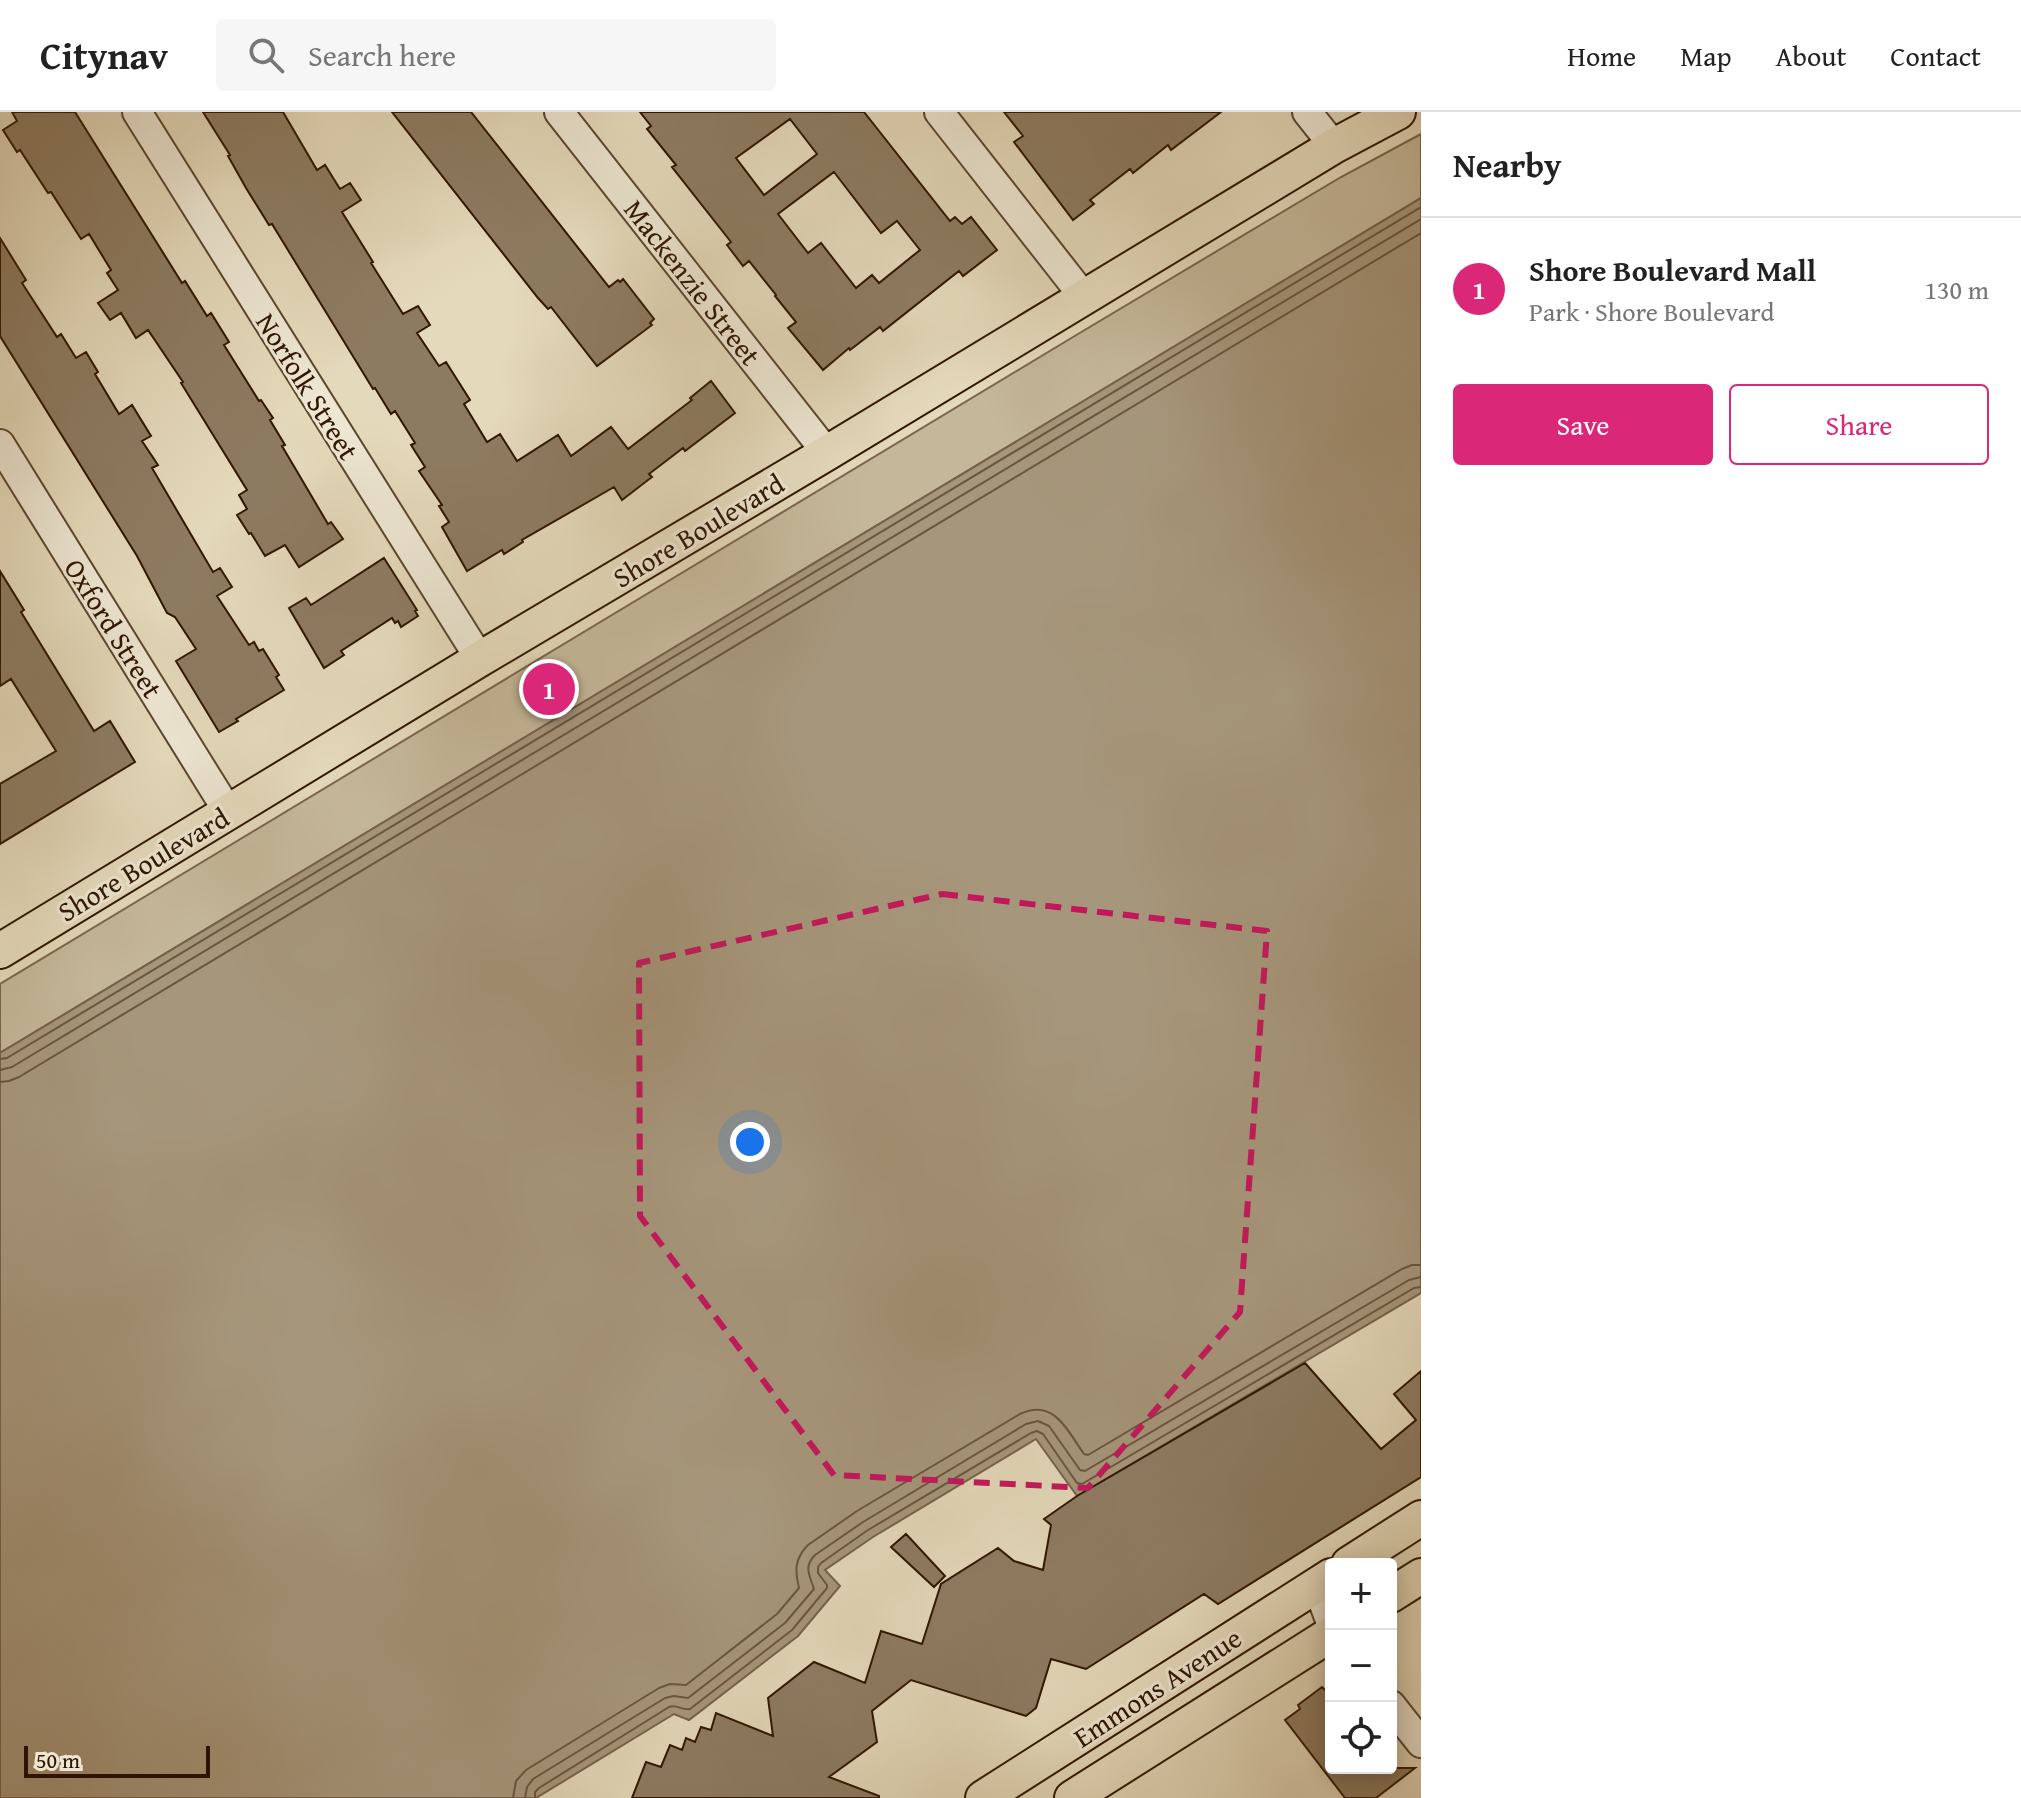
<!DOCTYPE html>
<meta charset="utf-8">
<style>
body{margin:0;font-family:"Gentium Book Plus",serif;background:#f6f6f6;color:#222}
.controls{position:absolute;right:24px;bottom:24px;display:grid;overflow:hidden;border-radius:8px;box-shadow:0 4px 20px #0003}
.controls button{width:72px;height:72px;display:grid;place-items:center;padding:0;border:0;border-bottom:2px solid #e0e0e0;background:#fff;color:#222;font:40px sans-serif}
.scale{position:absolute;left:24px;bottom:20px;width:186px;box-sizing:border-box;padding-left:8px;border:4px solid #2f1500;border-top:0;font-size:22px;line-height:28px;white-space:nowrap;color:#2f1500;-webkit-text-stroke:6px #ede6d2;paint-order:stroke}
.you{position:absolute;left:750px;top:1030px;width:28px;height:28px;margin:-20px;border:6px solid #fff;border-radius:50%;background:#1a73e8;box-shadow:0 0 0 12px #1a73e833}
.badge{display:grid;place-items:center;width:52px;height:52px;border-radius:50%;background:#db2777;color:#fff;font-size:26px;font-weight:700}
.pin{position:absolute;translate:-50% -50%;border:4px solid #fff;box-shadow:0 2px 8px #0006}
.list{margin:0;padding:0;list-style:none}
h2{display:flex;justify-content:space-between;align-items:center;height:104px;margin:0;padding:0 32px;font-size:34px}
h2 small{font-size:26px;font-weight:400;color:#767676}
.list li{display:grid;grid-template-columns:52px 1fr auto;gap:24px;align-items:center;box-sizing:border-box;height:144px;padding:0 32px;border-top:2px solid #e0e0e0}
.list b{display:block;font-size:30px;white-space:nowrap}
.list p{margin:0;font-size:26px;white-space:nowrap;color:#767676}
.list em{font-size:26px;font-style:normal;color:#767676}
.actions{display:flex;gap:16px;padding:24px 32px}
.actions a{flex:1;padding:18px 0;border:2px solid #db2777;border-radius:8px;text-align:center;font-size:28px;color:#db2777}
.actions .main{background:#db2777;color:#fff}
.icon{flex:none;width:44px;height:44px;fill:none;stroke:currentColor;stroke-width:2;stroke-linecap:round;stroke-linejoin:round}
.map{position:relative;flex:none;width:1421px;height:1686px;overflow:hidden}
header{display:flex;align-items:center;gap:48px;box-sizing:border-box;height:112px;padding:0 40px;background:#fff;border-bottom:2px solid #e0e0e0}
header strong{font-size:38px}
nav{display:flex;gap:44px;margin-inline-start:auto;font-size:28px}
.search{width:560px;height:72px;background:#f6f6f6;display:flex;align-items:center;gap:20px;box-sizing:border-box;padding:0 28px;border-radius:8px;color:#767676;font-size:30px}
main{display:flex}
aside{flex:1;background:#fff}
.map>svg:first-child{display:block}
</style>
<header>
<strong>Citynav</strong>
<div class="search"><svg class="icon" aria-label="search" viewBox="0 0 24 24"><circle cx="10" cy="10" r="6"/><path d="M15 15l6 6"/></svg>Search here</div>
<nav><a>Home</a><a>Map</a><a>About</a><a>Contact</a></nav>
</header>
<main>
<div class="map">
<svg width="1421" height="1686" viewBox="0 0 1421 1686">
<rect width="100%" height="100%" fill="#e4d9ba"/>
<filter id="stains"><feTurbulence type="fractalNoise" baseFrequency=".0025" numOctaves="4"/><feColorMatrix values="0 0 0 0 .2 0 0 0 0 .09 0 0 0 0 .02 0 0 0 .5 -.17"/></filter>
<radialGradient id="worn" r=".72"><stop offset=".6" stop-color="#630" stop-opacity="0"/><stop offset="1" stop-color="#630" stop-opacity=".3"/></radialGradient>
<path fill="#c5b89a" stroke="#7a664d" stroke-width="2" d="M 1421,22 L 1421,86 L 0,941 L 0,872 L 1073,225 L 1341,65 Z"/>
<path fill="#a6967b" stroke="#76624a" stroke-width="2" d="M 1421,86 L 1421,1181 L 1077,1384 L 1036,1327 L 873,1425 L 825,1458 L 840,1474 L 798,1524 L 689,1608 L 674,1602 L 536,1686 L 0,1686 L 0,941 Z"/>
<g fill="none" stroke-linecap="round" stroke-linejoin="round">
<path stroke="#6a563e" stroke-width="2" d="M 0,947 L 7,946 L 1421,95
M 0,958 L 12,955 L 1421,107
M 0,970 L 9,969 L 19,965 L 1421,121
M 513,1686 L 516,1669 L 526,1658 L 659,1576 L 670,1572 L 686,1573 L 777,1502 L 799,1476 C 795,1459 794,1447 808,1433 L 857,1399 L 1020,1302 C 1054,1286 1067,1318 1084,1342 L 1088,1343 L 1402,1157 L 1412,1153 L 1421,1153
M 525,1686 L 527,1675 L 533,1667 L 665,1586 L 674,1584 L 688,1586 L 785,1511 L 814,1477 C 810,1464 803,1455 815,1443 L 863,1410 L 1026,1312 L 1038,1309 L 1049,1314 L 1080,1358 L 1085,1359 L 1409,1168 L 1421,1165
M 535,1686 L 535,1680 L 539,1676 L 669,1595 C 677,1592 683,1599 690,1597 L 792,1518 L 827,1476 L 827,1473 L 818,1461 L 818,1455 L 821,1451 L 868,1418 L 1031,1321 L 1037,1319 L 1043,1322 L 1077,1371 L 1082,1372 L 1414,1176 L 1421,1175"/>
</g>
<path fill="#8d7b61" stroke="#2f1500" stroke-width="2" fill-rule="evenodd" d="M 12,0 L 75,0 L 182,171 L 185,169 L 207,204 L 211,201 L 229,230 L 224,233 L 259,289 L 261,288 L 273,306 L 270,308 L 285,333 L 282,334 L 328,412 L 331,410 L 343,427 L 299,455 L 285,433 L 265,444 L 251,421 L 249,422 L 237,403 L 247,397 L 239,383 L 247,378 L 181,271 L 183,270 L 148,218 L 136,226 L 121,201 L 110,208 L 98,191 L 118,178 L 107,161 L 111,158 L 89,122 L 81,127 L 51,80 L 48,81 L 20,38 L 17,40 L 3,18 L 17,9 Z
M 203,0 L 283,0 L 317,58 L 325,53 L 340,77 L 350,71 L 361,88 L 342,100 L 373,150 L 371,151 L 403,202 L 418,194 L 430,213 L 417,221 L 439,254 L 446,250 L 470,288 L 464,292 L 487,330 L 500,322 L 517,349 L 558,323 L 571,344 L 611,315 L 628,337 L 692,288 L 690,286 L 711,269 L 735,301 L 685,339 L 683,336 L 649,362 L 652,365 L 622,388 L 614,375 L 522,428 L 523,430 L 504,442 L 502,438 L 467,459 L 442,415 L 449,410 L 439,394 L 442,393 L 419,359 L 425,355 L 411,333 L 415,331 L 395,299 L 391,302 L 375,276 L 373,277 L 272,112 L 269,113 L 246,76 L 228,44 L 230,43 Z
M 392,0 L 471,0 L 609,175 L 618,168 L 620,170 L 623,167 L 654,207 L 650,211 L 652,213 L 597,254 L 551,195 L 548,197 L 538,186 Z
M 640,0 L 864,0 L 950,109 L 955,105 L 962,112 L 971,105 L 997,138 L 963,164 L 959,159 L 883,219 L 880,215 L 850,238 L 849,236 L 823,258 L 788,216 L 796,210 L 775,184 L 776,183 L 749,149 L 743,154 L 727,133 L 731,130 L 672,55 L 676,53 L 647,17 L 651,14 ZM 790,7 L 817,42 L 764,83 L 736,46 ZM 834,60 L 881,121 L 897,109 L 920,138 L 879,171 L 872,163 L 856,176 L 821,131 L 808,141 L 778,102 Z
M 1004,0 L 1221,0 L 1171,38 L 1168,33 L 1133,61 L 1130,57 L 1090,88 L 1094,92 L 1073,108 L 1014,30 L 1023,24 Z
M 0,126 L 26,168 L 22,171 L 57,225 L 61,222 L 76,246 L 86,240 L 98,260 L 95,262 L 119,302 L 132,293 L 151,324 L 142,329 L 158,353 L 152,356 L 213,460 L 220,456 L 232,475 L 217,484 L 249,533 L 254,530 L 259,539 L 263,537 L 279,563 L 276,565 L 284,578 L 236,607 L 238,609 L 219,620 L 176,549 L 196,537 L 175,505 L 167,501 L 137,444 L 0,224 Z
M 384,446 L 417,498 L 415,499 L 418,504 L 401,515 L 398,509 L 395,511 L 392,506 L 341,539 L 344,543 L 324,556 L 289,496 L 306,486 L 311,493 Z
M 0,459 L 24,498 L 21,500 L 94,619 L 110,609 L 135,650 L 0,732 L 0,672 L 56,639 L 11,567 L 0,574 Z
M 1305,1251 L 1381,1337 L 1416,1308 L 1394,1282 L 1421,1259 L 1421,1365 L 1218,1492 L 1204,1482 L 1086,1557 L 1051,1547 L 1036,1596 L 1026,1604 L 911,1568 L 872,1599 L 877,1630 L 829,1665 L 879,1684 L 879,1686 L 632,1686 L 646,1650 L 661,1655 L 670,1633 L 682,1638 L 686,1626 L 695,1630 L 701,1615 L 711,1618 L 716,1601 L 773,1624 L 768,1586 L 814,1550 L 865,1571 L 881,1519 L 922,1532 L 941,1472 L 998,1436 L 1014,1449 L 1043,1458 L 1051,1413 L 1044,1407 L 1077,1384 Z
M 906,1422 L 945,1464 L 934,1475 L 891,1435 Z
M 1322,1575 L 1331,1584 L 1331,1656 L 1415,1656 L 1376,1686 L 1345,1686 L 1285,1608 L 1300,1597 L 1298,1593 Z"/>
<g fill="none" stroke-linecap="round" stroke-linejoin="round">
<g stroke="#5c462e" stroke-width="32">
<path id="minor" d="M 137,0 L 480,547
M 559,0 L 827,341
M 939,0 L 1084,185
M 1307,0 L 1334,34
M 0,332 L 229,701
M 1317,1473 L 1331,1511
M 1391,1593 L 1421,1631"/>
</g>
<g stroke="#2f1500" stroke-width="38">
<path id="major" d="M 0,839 L 480,547 L 827,341 L 1334,34 L 1398,0
M 1349,1452 L 1421,1406
M 1391,1483 L 1421,1464
M 983,1686 L 1331,1464
M 1072,1686 L 1331,1522"/>
</g>
<use href="#minor" stroke="#ede6d2" stroke-width="28"/>
<use href="#major" stroke="#e4d9ba" stroke-width="34"/>
</g>
<path fill="none" stroke="#c2185b" stroke-width="6" stroke-dasharray="16 10" stroke-linejoin="round" d="M 942,782 L 1267,819 L 1240,1200 L 1088,1376 L 834,1363 L 640,1104 L 639,851 Z"/>
<g text-anchor="middle" dominant-baseline="central" stroke-width="6" stroke-linejoin="round" paint-order="stroke">
<g font-size="28" fill="#2f1500" stroke="#ede6d2">
<text transform="translate(693 170) rotate(52)">Mackenzie Street</text>
<text transform="translate(308 274) rotate(58)">Norfolk Street</text>
<text transform="translate(698 418) rotate(-31)">Shore Boulevard</text>
<text transform="translate(114 516) rotate(58)">Oxford Street</text>
<text transform="translate(143 752) rotate(-31)">Shore Boulevard</text>
<text transform="translate(1157 1575) rotate(-33)">Emmons Avenue</text>
</g>
</g>
<rect width="100%" height="100%" filter="url(#stains)"/>
<rect width="100%" height="100%" fill="url(#worn)"/>
</svg>
<div class="controls">
<button>+</button>
<button>−</button>
<button><svg class="icon" aria-label="locate" viewBox="0 0 24 24"><circle cx="12" cy="12" r="6"/><path d="M12 2v4M12 18v4M2 12h4M18 12h4"/></svg></button>
</div>
<div class="scale">50 m</div>
<div class="you"></div>
<div class="pin badge" style="left:549px;top:577px">1</div>
</div>
<aside>
<h2>Nearby<small></small></h2>
<ul class="list">
<li><span class="badge">1</span><div><b>Shore Boulevard Mall</b><p>Park · Shore Boulevard</p></div><em>130 m</em></li>
</ul>
<div class="actions"><a class="main">Save</a><a>Share</a></div>
</aside>
</main>
